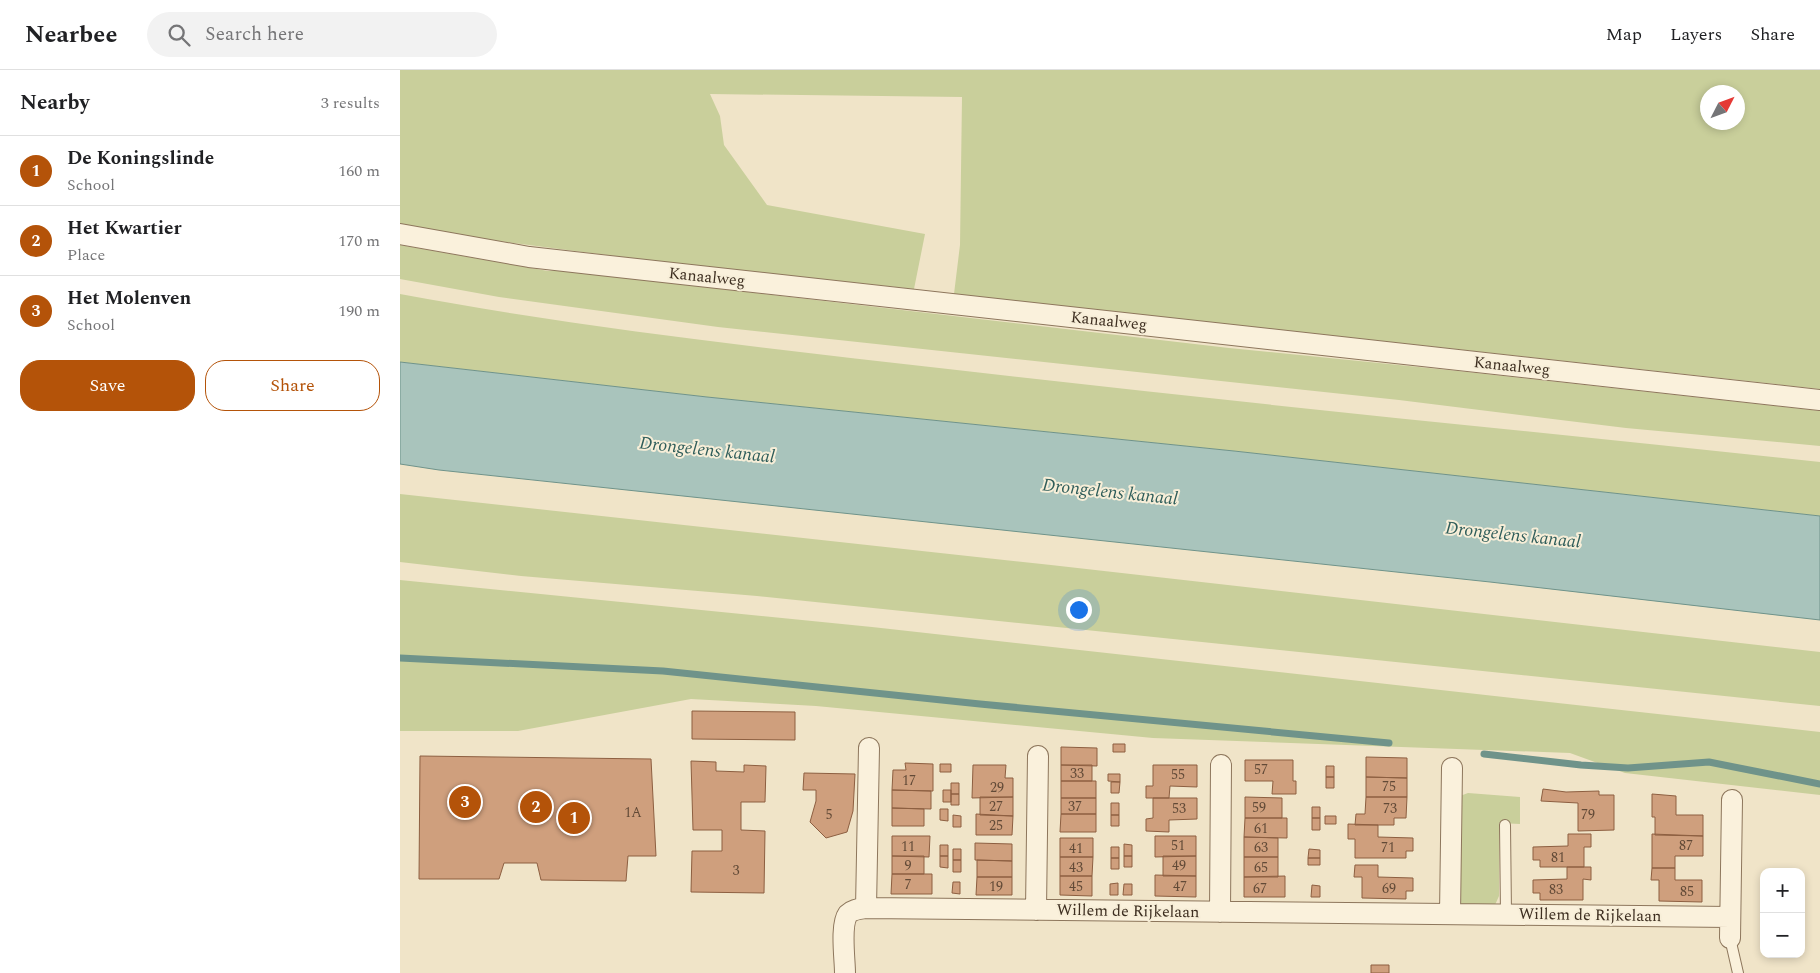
<!DOCTYPE html>
<meta charset="utf-8">
<style>
body{margin:0;font-family:Spectral,serif;background:#f2f2f2;color:#202124}
.controls{position:absolute;right:15px;bottom:15px;display:grid;overflow:hidden;border-radius:10px;box-shadow:0 2px 8px #0003}
.controls button{width:45px;height:45px;display:grid;place-items:center;padding:0;border:0;border-bottom:1px solid #e0e0e0;background:#fff;color:#202124;font:25px sans-serif}
.compass{position:absolute;left:1300px;top:15px;width:45px;height:45px;border-radius:50%;background:#fff;box-shadow:0 2px 8px #0003;rotate:48deg}
.you{position:absolute;left:678px;top:539px;width:18px;height:18px;margin:-12px;border:4px solid #fff;border-radius:50%;background:#1a73e8;box-shadow:0 0 0 8px #1a73e833}
.badge{display:grid;place-items:center;width:32px;height:32px;border-radius:50%;background:#b45309;color:#fff;font-size:16px;font-weight:700}
.pin{position:absolute;translate:-50% -50%;border:2px solid #fff;box-shadow:0 1px 5px #0006}
.list{margin:0;padding:0;list-style:none}
h2{display:flex;justify-content:space-between;align-items:center;height:65px;margin:0;padding:0 20px;font-size:21px}
h2 small{font-size:16px;font-weight:400;color:#757577}
.list li{display:grid;grid-template-columns:32px 1fr auto;gap:15px;align-items:center;box-sizing:border-box;height:70px;padding:0 20px;border-top:1px solid #e0e0e0}
.list b{display:block;font-size:19px;white-space:nowrap}
.list p{margin:0;font-size:16px;white-space:nowrap;color:#757577}
.list em{font-size:16px;font-style:normal;color:#757577}
.actions{display:flex;gap:10px;padding:15px 20px}
.actions a{flex:1;padding:11px 0;border:1px solid #b45309;border-radius:20px;text-align:center;font-size:18px;color:#b45309}
.actions .main{background:#b45309;color:#fff}
.icon{flex:none;width:28px;height:28px;fill:none;stroke:currentColor;stroke-width:2;stroke-linecap:round;stroke-linejoin:round}
.map{position:relative;flex:none;width:1420px;height:903px;overflow:hidden}
header{display:flex;align-items:center;gap:30px;box-sizing:border-box;height:70px;padding:0 25px;background:#fff;border-bottom:1px solid #e0e0e0}
header strong{font-size:24px}
nav{display:flex;gap:28px;margin-inline-start:auto;font-size:18px}
.search{width:350px;height:45px;background:#f2f2f2;display:flex;align-items:center;gap:12px;box-sizing:border-box;padding:0 18px;border-radius:28px;color:#757577;font-size:19px}
main{display:flex}
aside{flex:1;background:#fff}
.map>svg:first-child{display:block}
</style>
<header>
<strong>Nearbee</strong>
<div class="search"><svg class="icon" aria-label="search" viewBox="0 0 24 24"><circle cx="10" cy="10" r="6"/><path d="M15 15l6 6"/></svg>Search here</div>
<nav><a>Map</a><a>Layers</a><a>Share</a></nav>
</header>
<main>
<aside>
<h2>Nearby<small>3 results</small></h2>
<ul class="list">
<li><span class="badge">1</span><div><b>De Koningslinde</b><p>School</p></div><em>160 m</em></li>
<li><span class="badge">2</span><div><b>Het Kwartier</b><p>Place</p></div><em>170 m</em></li>
<li><span class="badge">3</span><div><b>Het Molenven</b><p>School</p></div><em>190 m</em></li>
</ul>
<div class="actions"><a class="main">Save</a><a>Share</a></div>
</aside>
<div class="map">
<svg width="1420" height="903" viewBox="0 0 1420 903">
<rect width="100%" height="100%" fill="#f0e4c8"/>
<path fill="#c9cf9b" fill-rule="evenodd" d="M 0,0 L 1420,0 L 1420,319 L 554,224 L 560,175 L 562,27 L 310,24 L 320,46 L 324,75 L 367,135 L 525,164 L 514,219 C 342,200 170,184 0,156 ZM 1308,22 L 1338,22 L 1338,52 L 1308,52 Z
M 0,175 L 148,201 L 158,200 L 829,278 L 1058,301 L 1420,341 L 1420,376 L 1226,358 L 999,330 L 318,257 L 99,227 L 0,209 Z
M 0,224 C 182,258 365,278 548,299 C 839,333 1129,361 1420,392 L 1420,446 L 834,381 L 307,327 L 0,292 Z
M 0,424 L 651,495 L 1420,582 L 1420,636 L 357,526 L 121,506 L 0,492 Z
M 0,510 L 472,557 L 1420,662 L 1420,725 L 1225,703 L 1170,683 L 753,668 L 416,636 L 291,629 L 118,661 L 0,661 Z
M 1068,723 L 1120,727 L 1120,754 L 1099,753 L 1099,826 L 1095,835 L 1062,835 L 1059,832 L 1060,726 Z"/>
<path fill="#a9c4bc" stroke="#6f938a" d="M 0,292 L 307,327 L 834,381 L 1420,446 L 1420,550 L 1090,512 L 39,400 L 0,394 Z"/>
<g fill="none" stroke-linecap="round" stroke-linejoin="round">
<path stroke="#6f938a" stroke-width="7" d="M 0,588 L 263,601 L 580,634 L 989,673
M 1084,684 L 1181,695 L 1228,698 L 1309,692 L 1420,714"/>
</g>
<path fill="#cf9f7d" stroke="#8d5f41" d="M 292,641 L 395,642 L 395,670 L 292,669 Z
M 713,674 L 725,674 L 725,682 L 713,682 Z
M 661,677 L 697,678 L 697,696 L 661,695 Z
M 20,686 L 251,689 L 256,786 L 228,786 L 226,811 L 141,810 L 137,793 L 104,793 L 99,809 L 19,809 Z
M 966,687 L 1007,688 L 1007,708 L 966,707 Z
M 845,690 L 893,690 L 893,711 L 896,711 L 896,724 L 872,724 L 873,711 L 845,711 Z
M 291,691 L 316,692 L 316,701 L 344,702 L 344,695 L 366,696 L 365,732 L 341,732 L 341,760 L 365,761 L 364,823 L 291,822 L 292,781 L 322,781 L 322,760 L 293,760 Z
M 505,693 L 533,694 L 533,721 L 492,720 L 493,700 L 506,700 Z
M 540,694 L 551,694 L 551,702 L 540,702 Z
M 573,695 L 606,695 L 605,708 L 613,708 L 613,727 L 572,728 Z
M 661,695 L 692,695 L 692,711 L 661,711 Z
M 753,695 L 797,695 L 797,717 L 770,716 L 769,728 L 746,728 L 746,716 L 753,716 Z
M 926,696 L 934,696 L 934,707 L 926,707 Z
M 404,703 L 455,704 L 453,741 L 447,762 L 426,768 L 410,752 L 416,731 L 416,720 L 403,720 Z
M 708,704 L 720,704 L 720,712 L 708,711 Z
M 926,707 L 934,707 L 934,718 L 926,718 Z
M 966,707 L 1007,708 L 1007,727 L 966,727 Z
M 661,711 L 696,711 L 696,728 L 661,728 Z
M 711,712 L 720,712 L 719,723 L 711,723 Z
M 551,713 L 559,713 L 559,724 L 551,724 Z
M 1143,719 L 1166,722 L 1199,721 L 1199,725 L 1214,725 L 1214,760 L 1178,761 L 1178,733 L 1141,731 Z
M 492,720 L 531,721 L 531,739 L 492,738 Z
M 543,720 L 551,720 L 551,732 L 543,732 Z
M 551,724 L 559,724 L 559,735 L 551,735 Z
M 1252,724 L 1276,726 L 1276,745 L 1303,745 L 1303,766 L 1255,765 L 1255,747 L 1252,747 Z
M 580,727 L 613,727 L 613,746 L 580,745 Z
M 845,727 L 882,728 L 882,748 L 845,748 Z
M 966,727 L 1007,727 L 1006,748 L 994,748 L 994,755 L 955,755 L 956,744 L 965,744 Z
M 661,728 L 696,728 L 696,744 L 661,744 Z
M 753,728 L 797,728 L 797,749 L 769,750 L 769,762 L 746,761 L 746,749 L 753,748 Z
M 711,733 L 719,733 L 719,745 L 711,745 Z
M 912,737 L 920,737 L 920,748 L 912,748 Z
M 492,738 L 524,739 L 524,756 L 492,756 Z
M 540,739 L 548,739 L 548,751 L 540,750 Z
M 576,744 L 613,746 L 612,765 L 576,765 Z
M 661,744 L 696,744 L 696,762 L 660,762 Z
M 553,745 L 561,746 L 561,757 L 553,757 Z
M 711,745 L 719,745 L 719,756 L 711,756 Z
M 925,746 L 936,746 L 936,754 L 925,754 Z
M 845,748 L 887,748 L 887,768 L 844,767 Z
M 912,748 L 920,748 L 920,760 L 912,760 Z
M 948,754 L 978,755 L 978,767 L 1013,768 L 1013,781 L 1006,781 L 1006,788 L 955,788 L 955,769 L 948,769 Z
M 1168,764 L 1191,764 L 1191,777 L 1184,777 L 1184,797 L 1140,797 L 1140,790 L 1133,790 L 1133,777 L 1168,776 Z
M 1252,764 L 1303,766 L 1303,786 L 1275,786 L 1275,798 L 1252,798 Z
M 492,766 L 530,766 L 529,787 L 492,786 Z
M 755,766 L 796,766 L 796,786 L 755,787 Z
M 844,767 L 878,768 L 878,787 L 844,787 Z
M 660,768 L 693,768 L 693,787 L 660,787 Z
M 575,773 L 612,774 L 612,791 L 575,790 Z
M 724,774 L 732,775 L 732,786 L 724,786 Z
M 540,775 L 548,775 L 548,786 L 540,786 Z
M 711,777 L 719,777 L 719,788 L 711,788 Z
M 553,779 L 561,779 L 561,790 L 553,790 Z
M 909,779 L 920,780 L 920,788 L 908,788 Z
M 492,786 L 524,786 L 524,804 L 492,804 Z
M 540,786 L 548,786 L 548,798 L 540,797 Z
M 724,786 L 732,786 L 732,797 L 724,797 Z
M 763,786 L 796,786 L 796,806 L 763,806 Z
M 660,787 L 693,787 L 692,806 L 660,806 Z
M 844,787 L 878,787 L 878,807 L 844,807 Z
M 711,788 L 719,788 L 719,799 L 711,799 Z
M 908,788 L 920,788 L 920,795 L 908,795 Z
M 553,790 L 561,790 L 561,802 L 553,802 Z
M 577,790 L 612,791 L 612,807 L 577,807 Z
M 955,795 L 978,795 L 978,807 L 1013,808 L 1013,821 L 1006,821 L 1006,829 L 962,828 L 962,807 L 954,807 Z
M 1167,797 L 1191,797 L 1191,810 L 1183,809 L 1183,830 L 1140,830 L 1140,823 L 1133,823 L 1133,810 L 1167,809 Z
M 1252,798 L 1275,798 L 1275,810 L 1302,810 L 1302,832 L 1259,831 L 1259,810 L 1251,810 Z
M 492,804 L 532,804 L 532,824 L 491,824 Z
M 755,805 L 796,806 L 796,827 L 755,826 Z
M 660,806 L 692,806 L 692,826 L 660,825 Z
M 885,806 L 885,827 L 844,827 L 844,807 Z
M 577,807 L 612,807 L 612,825 L 576,825 Z
M 553,812 L 560,812 L 560,824 L 552,823 Z
M 718,813 L 718,825 L 710,825 L 710,814 Z
M 724,814 L 732,814 L 732,825 L 723,825 Z
M 912,815 L 920,816 L 920,827 L 911,827 Z
M 971,895 L 989,895 L 989,903 L 971,903 Z"/>
<g fill="none" stroke-linecap="round" stroke-linejoin="round">
<g stroke="#8d765c" stroke-width="12">
<path id="lane" d="M 1105,755 L 1106,844
M 1330,868 L 1338,903"/>
</g>
<g stroke="#8d765c" stroke-width="22">
<path id="street" d="M 0,164 L 129,187 L 200,195 L 1420,330
M 466,838 L 469,678
M 636,840 L 638,686
M 820,842 L 821,695
M 1050,844 L 1052,698
M 1330,868 L 1332,730
M 445,903 C 445,889 440,855 448,844 C 453,839 460,839 466,838 L 1330,847"/>
</g>
<use href="#lane" stroke="#faf1dc" stroke-width="10"/>
<use href="#street" stroke="#faf1dc" stroke-width="20"/>
</g>
<g text-anchor="middle" dominant-baseline="central" stroke-width="4" stroke-linejoin="round" paint-order="stroke">
<g font-size="14" fill="#624a37">
<text x="861" y="699">57</text>
<text x="677" y="703">33</text>
<text x="778" y="704">55</text>
<text x="509" y="710">17</text>
<text x="989" y="716">75</text>
<text x="597" y="717">29</text>
<text x="596" y="736">27</text>
<text x="675" y="736">37</text>
<text x="859" y="737">59</text>
<text x="779" y="738">53</text>
<text x="990" y="738">73</text>
<text x="233" y="742">1A</text>
<text x="429" y="744">5</text>
<text x="1188" y="744">79</text>
<text x="596" y="755">25</text>
<text x="861" y="758">61</text>
<text x="778" y="775">51</text>
<text x="1286" y="775">87</text>
<text x="508" y="776">11</text>
<text x="861" y="777">63</text>
<text x="988" y="777">71</text>
<text x="676" y="778">41</text>
<text x="1158" y="787">81</text>
<text x="508" y="795">9</text>
<text x="779" y="795">49</text>
<text x="676" y="797">43</text>
<text x="861" y="797">65</text>
<text x="336" y="800">3</text>
<text x="508" y="814">7</text>
<text x="596" y="816">19</text>
<text x="676" y="816">45</text>
<text x="780" y="816">47</text>
<text x="860" y="818">67</text>
<text x="989" y="818">69</text>
<text x="1156" y="819">83</text>
<text x="1287" y="821">85</text>
</g>
<g font-size="16" fill="#3d2e20" stroke="#f7eed8">
<text transform="translate(307 207) rotate(6)">Kanaalweg</text>
<text transform="translate(709 251) rotate(6)">Kanaalweg</text>
<text transform="translate(1112 296) rotate(6)">Kanaalweg</text>
<text transform="translate(728 841) rotate(1)">Willem de Rijkelaan</text>
<text transform="translate(1190 845) rotate(1)">Willem de Rijkelaan</text>
</g>
<g font-size="18" font-style="italic" fill="#2f5d5a" stroke="#f7eed8">
<text transform="translate(307 380) rotate(6)">Drongelens kanaal</text>
<text transform="translate(710 422) rotate(6)">Drongelens kanaal</text>
<text transform="translate(1113 465) rotate(6)">Drongelens kanaal</text>
</g>
</g>
</svg>
<div class="controls">
<button>+</button>
<button>−</button>
</div>
<svg class="compass" viewBox="-18 -18 36 36"><path d="M0-13l5 13h-10z" fill="#e53935"/><path d="M0 13l5-13h-10z" fill="#757577"/></svg>
<div class="you"></div>
<div class="pin badge" style="left:174px;top:748px">1</div>
<div class="pin badge" style="left:136px;top:737px">2</div>
<div class="pin badge" style="left:65px;top:732px">3</div>
</div>
</main>
